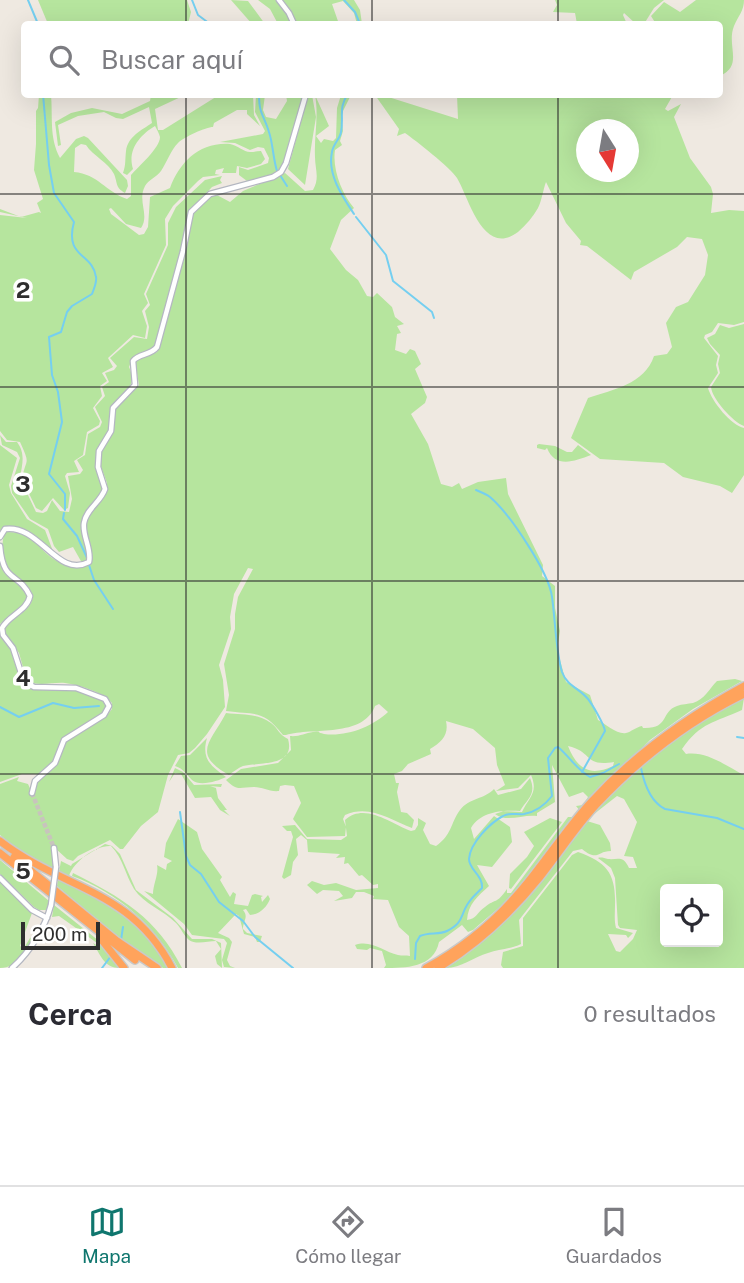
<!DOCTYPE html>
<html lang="es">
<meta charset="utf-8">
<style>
body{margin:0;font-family:"Public Sans",sans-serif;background:#f7f7f7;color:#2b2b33}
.controls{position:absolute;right:21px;bottom:21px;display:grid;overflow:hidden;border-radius:7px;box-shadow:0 7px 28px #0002}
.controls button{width:63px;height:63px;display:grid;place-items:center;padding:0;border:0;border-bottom:2px solid #e1e1e2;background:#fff;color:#2b2b33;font:35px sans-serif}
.compass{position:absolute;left:576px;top:119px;width:63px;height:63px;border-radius:50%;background:#fff;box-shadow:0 7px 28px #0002;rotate:169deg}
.scale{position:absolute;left:21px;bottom:18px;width:79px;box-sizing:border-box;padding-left:7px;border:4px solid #2e2e2e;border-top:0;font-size:19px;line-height:24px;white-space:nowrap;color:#2e2e2e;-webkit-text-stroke:5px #fff;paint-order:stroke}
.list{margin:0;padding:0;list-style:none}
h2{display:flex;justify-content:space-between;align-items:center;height:91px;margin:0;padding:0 28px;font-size:30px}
h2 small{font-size:23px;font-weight:400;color:#7c7c81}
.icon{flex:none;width:38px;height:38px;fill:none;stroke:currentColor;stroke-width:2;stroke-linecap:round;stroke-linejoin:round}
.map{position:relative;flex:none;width:744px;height:968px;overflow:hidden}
.search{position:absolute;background:#fff;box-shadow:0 7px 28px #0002;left:21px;right:21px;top:21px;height:77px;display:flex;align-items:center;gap:18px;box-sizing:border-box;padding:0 24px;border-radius:7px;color:#7c7c81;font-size:26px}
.sheet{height:217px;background:#fff}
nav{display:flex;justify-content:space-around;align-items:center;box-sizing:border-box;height:98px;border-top:2px solid #e1e1e2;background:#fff;font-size:19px;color:#7c7c81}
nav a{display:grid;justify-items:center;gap:4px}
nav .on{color:#0f766e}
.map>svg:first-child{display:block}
</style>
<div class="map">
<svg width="744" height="968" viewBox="0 0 744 968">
<rect width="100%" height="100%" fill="#efe9e1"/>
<path fill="#b6e59e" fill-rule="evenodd" d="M 38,0 L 187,0 L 191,12 L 188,24 L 48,24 Z
M 231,0 L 248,1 L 265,24 L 252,24 Z
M 258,0 L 276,0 L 290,17 L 291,24 L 278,24 L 270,9 Z
M 282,0 L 354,0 L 360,10 L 362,24 L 357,24 L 354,13 L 343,1 L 332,4 L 339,24 L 296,24 L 291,10 Z
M 555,0 L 664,0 L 654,8 L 644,24 L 636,24 L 624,13 L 623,15 L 627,24 L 577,24 L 575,13 L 553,12 L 557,5 Z
M 696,0 L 744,0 C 744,11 738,16 734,26 C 726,46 744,65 720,76 L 720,24 L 656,24 L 651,16 L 664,2 L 680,12 Z
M 39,95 L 51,95 C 53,117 49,137 60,158 L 76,139 L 84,136 L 88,138 L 127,180 L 128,186 L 125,193 C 115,187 118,184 114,174 C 108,162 93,156 86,145 L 81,144 L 75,148 L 74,172 C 98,174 106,192 127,199 L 131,196 L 131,175 C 138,167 160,148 160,137 C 159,133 157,130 155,126 C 140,135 127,150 133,169 L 127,175 L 123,173 C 126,165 125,159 126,151 C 128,136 142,130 152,123 L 149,107 L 123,119 L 116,118 L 104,112 L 78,116 L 58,125 L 61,145 L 58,146 L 55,122 L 71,113 L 92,108 L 122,114 L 150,101 L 151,95 L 185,95 L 155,109 L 158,130 L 163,130 L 219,95 L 253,95 L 254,115 L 260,126 L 247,114 L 247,110 L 237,110 L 214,123 L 213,127 C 206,127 184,137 178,143 C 171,150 167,162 161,171 C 157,177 148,180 145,186 C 137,201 150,215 141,228 L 126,224 L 111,208 L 109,209 L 111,214 L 139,235 L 144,234 L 148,227 L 150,197 L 170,188 C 180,162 199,142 230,144 C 237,145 244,152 250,152 C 254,152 257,151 261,151 L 265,159 L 261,164 L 247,168 L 237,166 L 236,173 L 222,173 L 224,168 L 216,170 L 215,174 L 220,175 L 203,177 L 198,181 L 173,206 L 165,219 L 166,245 L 144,294 L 148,303 L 142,311 L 147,326 L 145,338 L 133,335 L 108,358 L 113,367 L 102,373 L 107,381 L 100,386 L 102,396 L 93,408 L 100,421 L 99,425 L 87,432 L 83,455 L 74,461 L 79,472 L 67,473 L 65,476 L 70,493 L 68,508 L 64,510 L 53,498 L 42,511 L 36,508 L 22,479 C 26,457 31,466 20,442 L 7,440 L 0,431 L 0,215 L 27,218 L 0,212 L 0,209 L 21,217 L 39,212 L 41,213 L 37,203 L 43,199 L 34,170 L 36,144 L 36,111 L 38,108 Z
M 256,95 L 265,95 L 263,110 L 266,117 L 276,119 L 287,101 L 286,95 L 304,95 L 283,166 L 273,175 L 247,181 L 239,175 L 239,167 L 248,170 L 268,163 L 269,158 L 264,148 L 258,147 L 250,150 L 235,143 L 220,142 L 263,134 L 265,131 L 255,112 Z
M 308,95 L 312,95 L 316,117 L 305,185 L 288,169 Z
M 315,95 L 329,126 L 316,136 L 321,143 L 324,139 L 333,141 L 336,138 L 337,108 L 341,95 L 351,95 L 341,115 L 343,131 L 340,141 L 342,145 L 335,150 C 332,169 342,194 354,208 L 341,220 L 330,249 L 346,270 L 358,280 L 367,296 L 373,297 L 377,293 L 392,307 L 395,317 L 404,324 L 397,326 L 401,333 L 397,334 L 395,350 L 406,354 L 410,349 L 415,351 L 421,364 L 415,369 L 427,397 L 425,403 L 411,414 L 428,444 L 441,484 L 452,487 L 459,483 L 462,489 L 478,482 L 506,478 L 508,494 L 543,565 L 542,576 L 555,586 L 555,608 L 560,631 L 557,649 L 566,682 L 590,695 L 598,720 C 605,724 618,735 626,733 C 631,732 636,727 642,726 L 643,728 C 670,729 660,712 677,706 C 682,704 688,704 693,703 C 705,699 709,689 717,681 L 735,679 L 742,681 L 693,709 L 650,740 L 580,811 L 576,806 L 583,805 L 588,797 L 583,792 L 569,797 L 552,765 L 555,802 L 537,813 L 537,816 C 523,814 507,823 495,814 L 504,811 L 522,812 C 528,798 539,793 531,775 L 518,788 L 496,791 L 505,785 L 497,765 L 495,748 L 473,729 L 446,721 C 449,735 442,742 430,749 L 431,754 L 408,764 L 402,771 L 394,774 L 396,783 L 399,783 L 397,792 L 401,812 L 407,813 L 414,820 L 412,828 C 390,820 370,804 345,815 L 343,819 L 346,827 L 345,836 L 307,837 L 293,819 L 301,803 L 294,786 L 285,785 L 280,786 L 279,791 C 269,792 263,787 254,787 C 240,787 238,792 226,780 L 241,769 L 278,763 L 291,750 L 290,736 C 299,737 305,733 313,732 C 324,731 314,732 324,734 C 346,737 372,727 388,712 L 379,704 L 375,706 C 363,738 313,727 286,735 L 283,735 C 263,709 255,715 226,711 L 229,695 L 224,664 L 235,629 L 235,614 L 238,597 L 253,569 L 248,568 L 234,594 L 230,617 L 231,629 L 219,665 L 223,680 L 225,707 L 207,734 L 195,748 L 189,753 L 178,755 L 168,775 L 158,812 L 141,826 L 123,849 L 120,849 L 110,840 L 78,856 L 73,861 L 67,859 L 55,848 L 53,870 L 21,852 L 0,835 L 0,784 L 19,777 L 17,781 L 28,784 L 32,793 L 36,784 L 60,759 L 65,741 L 108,714 L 112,709 L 112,703 C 102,692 80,685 65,683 C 52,682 39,687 27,681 L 19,653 L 3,630 C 9,618 25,615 31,603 C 38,587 16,580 8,570 C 1,560 1,543 5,532 C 35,531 35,548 57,561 C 66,566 79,564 90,563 L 92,559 L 85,527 L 91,511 L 106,493 L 107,483 L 100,464 L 101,448 L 114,429 L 115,408 L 139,385 L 135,361 L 157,352 L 184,259 L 190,217 L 208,197 L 215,194 L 230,202 L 243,191 L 285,173 L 305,191 L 313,190 C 320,178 315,169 315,157 C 314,135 319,116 315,95 ZM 568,746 C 594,752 583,767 614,762 L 613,766 C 590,777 577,769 568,746 Z
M 375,95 L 382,95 L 458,119 L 457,95 L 673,95 L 665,109 L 668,111 L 681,104 L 674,117 L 690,158 L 711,187 L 713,194 L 711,213 L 729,210 L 744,211 L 744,322 L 734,325 L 718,323 L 712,332 L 705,335 L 704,338 L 718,356 L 716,365 L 718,373 L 708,388 C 712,402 731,425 744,428 L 744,475 L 732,493 L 720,486 L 683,477 L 664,463 L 600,459 L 571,438 L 588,398 C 612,390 645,384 654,356 L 667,354 L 672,347 L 666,323 L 676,307 L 688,302 L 705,275 L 708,255 L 702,239 L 687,237 L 677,247 L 634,272 L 631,280 L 587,246 L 580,245 L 581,241 L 566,223 L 546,182 C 543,190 542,200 538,208 C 533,217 526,225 518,232 C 483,258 469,198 457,178 C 451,168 415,140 405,133 L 397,136 L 399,129 ZM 586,130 L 628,130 L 628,172 L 586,172 Z
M 222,176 L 220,180 L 222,183 L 212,187 L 188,213 L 180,256 L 156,345 C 146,355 134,352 129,367 C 138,386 124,395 111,408 L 110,429 L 96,450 L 96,462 L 104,490 C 99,499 90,505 85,513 C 76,529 88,544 89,559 L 86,563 L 82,563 L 73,547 L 59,552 L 54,546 L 48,529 L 30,519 L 12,493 L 11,486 L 20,458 L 17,452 L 2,445 L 0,435 L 6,442 L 17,442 C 26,454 22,465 20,478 L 36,512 L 43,513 L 47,511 L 52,500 L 60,511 L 69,512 L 72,499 L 68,476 L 80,474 L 83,470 L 77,460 L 85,455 L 88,434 L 100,427 L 102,422 L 95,407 L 105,396 L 102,387 L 109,382 L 105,373 L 114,370 L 117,366 L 110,358 L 134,337 L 147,339 L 149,327 L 145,311 L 150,305 L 146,294 L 168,245 L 168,223 L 176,207 L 205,180 Z
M 744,324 L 744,426 C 733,422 712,399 711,387 L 720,373 L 718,364 L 720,355 L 710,344 L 707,338 L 715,334 L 720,325 L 729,328 Z
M 539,444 L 555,446 L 567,452 L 572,452 L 578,445 L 591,455 C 573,462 555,468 547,448 L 545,450 L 537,448 L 537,445 Z
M 0,445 L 17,458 L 9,485 L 11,493 L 27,519 L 45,530 L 54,554 L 36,536 L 9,526 L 0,531 Z
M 0,562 C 5,578 26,583 28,598 L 19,609 L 0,624 Z
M 0,634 L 13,650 L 20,678 L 29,688 L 76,689 L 104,700 L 107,709 L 100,717 L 63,739 L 54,761 L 39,774 L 22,774 L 0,782 Z
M 744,698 L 742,710 C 714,723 701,722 682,749 L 686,754 C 707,751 726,766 744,775 L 744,968 L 503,968 L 501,965 L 503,952 L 523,946 L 523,918 L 572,855 L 578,852 C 607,862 616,874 615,905 C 615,913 614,920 616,928 L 633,933 L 628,938 L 626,935 L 608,934 L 616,951 L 620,952 L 633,939 L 637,930 L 620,928 L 618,925 L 615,878 L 611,868 L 598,858 C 601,857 604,858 608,859 C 618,860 623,855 629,868 L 637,868 L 633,857 L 624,856 L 637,822 L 624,799 L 617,796 L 589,818 C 633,770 685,727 744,698 ZM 665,889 L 718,889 L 718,942 L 665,942 Z
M 226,713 C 243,715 256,713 271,723 C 278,728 279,735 288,739 C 296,767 259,762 243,766 C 238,768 233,772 229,775 C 190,753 212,741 226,713 Z
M 207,738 C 201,759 211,766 226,777 C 218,781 200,787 192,780 C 186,774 184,769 175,766 L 181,756 L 190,755 Z
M 175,768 L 183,772 L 194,785 L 222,784 L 221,787 L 210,786 L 216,788 L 218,798 L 227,810 L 224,810 L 230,816 L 220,810 L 211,797 L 195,798 L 181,774 L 175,773 L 169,782 Z
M 530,778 C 537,795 527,799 520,811 C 503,810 481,811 471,828 L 474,839 L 494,816 L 510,827 L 512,842 L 492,867 L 477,865 L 489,886 C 478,896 468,904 467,920 C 477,919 477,912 485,907 C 496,898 496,905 507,889 L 507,893 L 511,893 L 568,817 L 575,817 L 573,820 L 568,824 L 523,882 L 501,906 L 473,930 L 468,932 L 462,925 L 439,942 C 434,968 405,968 384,968 L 386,965 L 382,951 L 370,948 L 367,950 L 357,949 L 355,945 C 371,939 384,952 398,955 C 402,956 406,955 410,956 L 409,936 L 399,927 L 388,900 L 373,899 L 374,896 L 364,892 L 356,892 L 352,898 L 334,901 L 343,896 L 339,891 L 323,890 L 317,894 L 307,885 L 312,881 L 324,885 L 336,883 L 356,890 L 378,888 L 378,884 L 373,885 L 362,875 L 359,876 L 348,863 L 344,864 L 345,857 L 336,858 L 340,854 L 308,852 L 307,840 L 301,835 L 296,839 L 298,855 L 293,862 L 291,875 L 284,879 L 282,877 L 293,837 L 291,831 L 287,831 L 282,826 L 295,825 L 307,839 L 341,840 L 347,836 L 345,820 C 365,802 391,824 411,831 L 415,830 L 418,825 L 418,818 L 426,823 L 423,830 L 430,844 L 436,846 C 452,835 450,824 460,810 C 469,798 485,799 494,789 L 498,795 L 521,789 Z
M 550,818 L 562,822 L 511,889 L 509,888 L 510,874 L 527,857 L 534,846 L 524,832 Z
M 178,819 L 197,832 L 202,849 L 222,877 L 220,880 L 230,897 L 233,892 L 236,894 L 234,904 L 248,906 L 252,895 L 255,894 L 263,896 L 261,897 L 262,902 L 268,895 L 270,899 C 267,907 259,915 250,915 L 246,909 L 243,910 C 249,917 243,921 243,929 L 247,933 L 262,936 L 260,942 L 257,942 L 255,937 L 244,934 L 239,916 L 236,914 L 218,933 L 229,938 L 232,942 L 227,960 L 230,966 L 235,968 L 224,967 L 222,960 L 227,943 L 224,939 L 192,935 L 184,924 L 144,891 L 153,894 C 153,884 159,874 157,865 L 166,870 L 167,864 L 172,861 L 164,857 L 166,843 Z
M 587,821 L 600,825 L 610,843 L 611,851 C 597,851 598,862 582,849 L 573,851 L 519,920 L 521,944 C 511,949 499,949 488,953 C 474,957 461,968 446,968 C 506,932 545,876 587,821 Z
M 105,844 L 112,846 L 120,854 L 136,890 L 173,918 L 192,939 L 212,939 L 221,943 L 222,968 L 217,964 L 215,956 L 221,949 L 216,941 C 208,941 196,945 189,940 C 184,936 181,928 176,923 C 163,910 144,904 134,889 C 125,874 123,858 111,846 C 96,845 74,861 69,876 L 59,872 L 61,861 L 71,866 L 72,864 Z
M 0,860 L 49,901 L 47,910 L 39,910 L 34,907 L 0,874 Z
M 73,873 C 121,897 157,918 182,968 L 178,968 C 155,925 118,893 72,876 Z
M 58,879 C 111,901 137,919 169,968 L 163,968 L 126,944 L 57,886 Z
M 0,882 L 32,913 L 20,946 L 24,948 L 30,938 L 34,937 C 26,951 18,968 0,968 Z
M 54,905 L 99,941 L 120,968 C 104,968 100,954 93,943 L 98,946 L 97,943 L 59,916 L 52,917 Z"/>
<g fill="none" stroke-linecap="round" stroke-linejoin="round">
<path stroke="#75cff0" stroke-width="2" d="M 28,0 L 38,24
M 192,0 L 198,15 L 210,24
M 344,0 L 355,12 L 360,24
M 43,94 L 49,165 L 54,193 L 74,222 C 64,258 93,253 96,277 C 97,282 94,289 92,294 L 72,306 L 67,312 L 61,332 L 49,337 L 52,375 L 58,392 L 62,422 L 49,474 L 65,494 L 65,510
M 259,94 C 259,115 264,115 269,132 C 273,144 273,158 277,171
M 348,94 C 338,107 344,118 341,132 C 340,139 333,144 332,152 C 327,174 342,196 354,214
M 280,175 L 287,186
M 356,217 L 386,255 L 393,281 L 432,312 L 434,318
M 476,490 C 481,492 486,494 490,497 C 509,513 549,572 552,597 C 555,617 556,653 562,672 C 567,686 579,688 588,699 C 592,704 604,724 605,731 L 582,772
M 64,513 L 63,519 L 77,536 L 88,560
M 89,565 L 94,580 L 113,609
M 0,707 L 19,717 L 53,703 L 74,708 L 99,706
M 737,737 L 744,738
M 641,768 C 644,783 651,802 665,809 L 717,818 L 744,829
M 180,812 L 186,856 L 190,865 L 201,874 L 219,902 L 243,921 L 255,937 L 293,968
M 121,940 L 123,927
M 415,959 L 416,943 L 420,936 C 429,932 439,935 447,931 C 463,923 460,917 467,905 C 471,898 477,893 482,888 C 483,875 469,870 469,859 C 470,843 490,823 503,816 C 510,812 517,815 524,814 C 535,812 545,805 552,796 L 548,758 L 555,748 L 558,747 C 570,757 576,769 590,777 L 603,773 L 619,764
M 102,968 L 111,956"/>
<path stroke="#c8c4bd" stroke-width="4.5" stroke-dasharray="4.5 2" stroke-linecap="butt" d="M 32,793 L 54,848"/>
<g stroke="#b4b7c1" stroke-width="7">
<path id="secondary" d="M 279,0 L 289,13 L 294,24
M 0,537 L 5,529 C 40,524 57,579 89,562 C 92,549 82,536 84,523 C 86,509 101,502 105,489 L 98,467 L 99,451 L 111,431 L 113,408 L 135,385 L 133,361 C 139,353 150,356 157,347 L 183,251 L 191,212 L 210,194 L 273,177 L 281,172 L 286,163 L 306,94
M 0,546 C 3,584 18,571 30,596 C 27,611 9,615 2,628 L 3,635 L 13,648 L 24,682 L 34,687 L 76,688 L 105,699 L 109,706 L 104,715 L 64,740 L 55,763 L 35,781 L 32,793
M 54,848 L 56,867
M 0,878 L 32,910 L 47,918
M 12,968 C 30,952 45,928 51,905"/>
</g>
<g stroke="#c9c9c9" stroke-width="10">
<path id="highway" d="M 0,841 C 64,890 131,889 172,968
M 0,853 L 135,960
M 14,857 L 117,941 L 157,968
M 101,939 L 124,968
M 426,968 C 465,947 500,917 528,882 C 549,856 568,827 591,802 C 635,754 687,717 744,686
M 438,968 C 478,944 511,913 540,877 C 559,853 576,827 596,805 C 638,760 689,721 744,694"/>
</g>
<use href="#secondary" stroke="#fff" stroke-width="4.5"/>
<use href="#highway" stroke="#ffa35c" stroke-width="7"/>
<g stroke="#b4b7c1" stroke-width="7" stroke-linecap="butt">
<path id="secondary-bridge" d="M 51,905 L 56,867"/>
</g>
<use href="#secondary-bridge" stroke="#fff" stroke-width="4.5"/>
</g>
<path fill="none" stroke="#2e2e2e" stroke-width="2" stroke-opacity="0.55" d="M 186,0 L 186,24M 372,0 L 372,24M 558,0 L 558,24M 186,94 L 186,968M 372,94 L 372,968M 558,94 L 558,968M 0,194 L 744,194M 0,387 L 744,387M 0,581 L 744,581M 0,774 L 744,774"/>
<g font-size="23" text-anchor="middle" font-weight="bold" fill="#2e2e2e" stroke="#fff" stroke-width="7" stroke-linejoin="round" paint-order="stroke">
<text x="23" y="298">2</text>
<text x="23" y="492">3</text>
<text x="23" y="686">4</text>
<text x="23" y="879">5</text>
</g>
</svg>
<div class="controls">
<button><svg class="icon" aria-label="locate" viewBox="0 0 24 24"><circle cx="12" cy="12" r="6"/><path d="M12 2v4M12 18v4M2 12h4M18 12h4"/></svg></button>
</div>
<svg class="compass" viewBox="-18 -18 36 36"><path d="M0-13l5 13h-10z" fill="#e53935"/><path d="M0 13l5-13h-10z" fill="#7c7c81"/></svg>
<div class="scale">200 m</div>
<div class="search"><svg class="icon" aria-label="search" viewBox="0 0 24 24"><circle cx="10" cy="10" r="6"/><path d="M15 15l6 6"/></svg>Buscar aquí</div>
</div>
<section class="sheet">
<h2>Cerca<small>0 resultados</small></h2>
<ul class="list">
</ul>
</section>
<nav>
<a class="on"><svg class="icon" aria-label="map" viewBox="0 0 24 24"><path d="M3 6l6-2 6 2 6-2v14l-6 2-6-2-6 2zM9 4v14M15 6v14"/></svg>Mapa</a>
<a><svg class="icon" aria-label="directions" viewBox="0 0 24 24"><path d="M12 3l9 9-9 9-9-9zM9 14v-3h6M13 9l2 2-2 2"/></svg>Cómo llegar</a>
<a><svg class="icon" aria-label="saved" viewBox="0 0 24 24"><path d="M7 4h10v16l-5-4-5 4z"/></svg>Guardados</a>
</nav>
